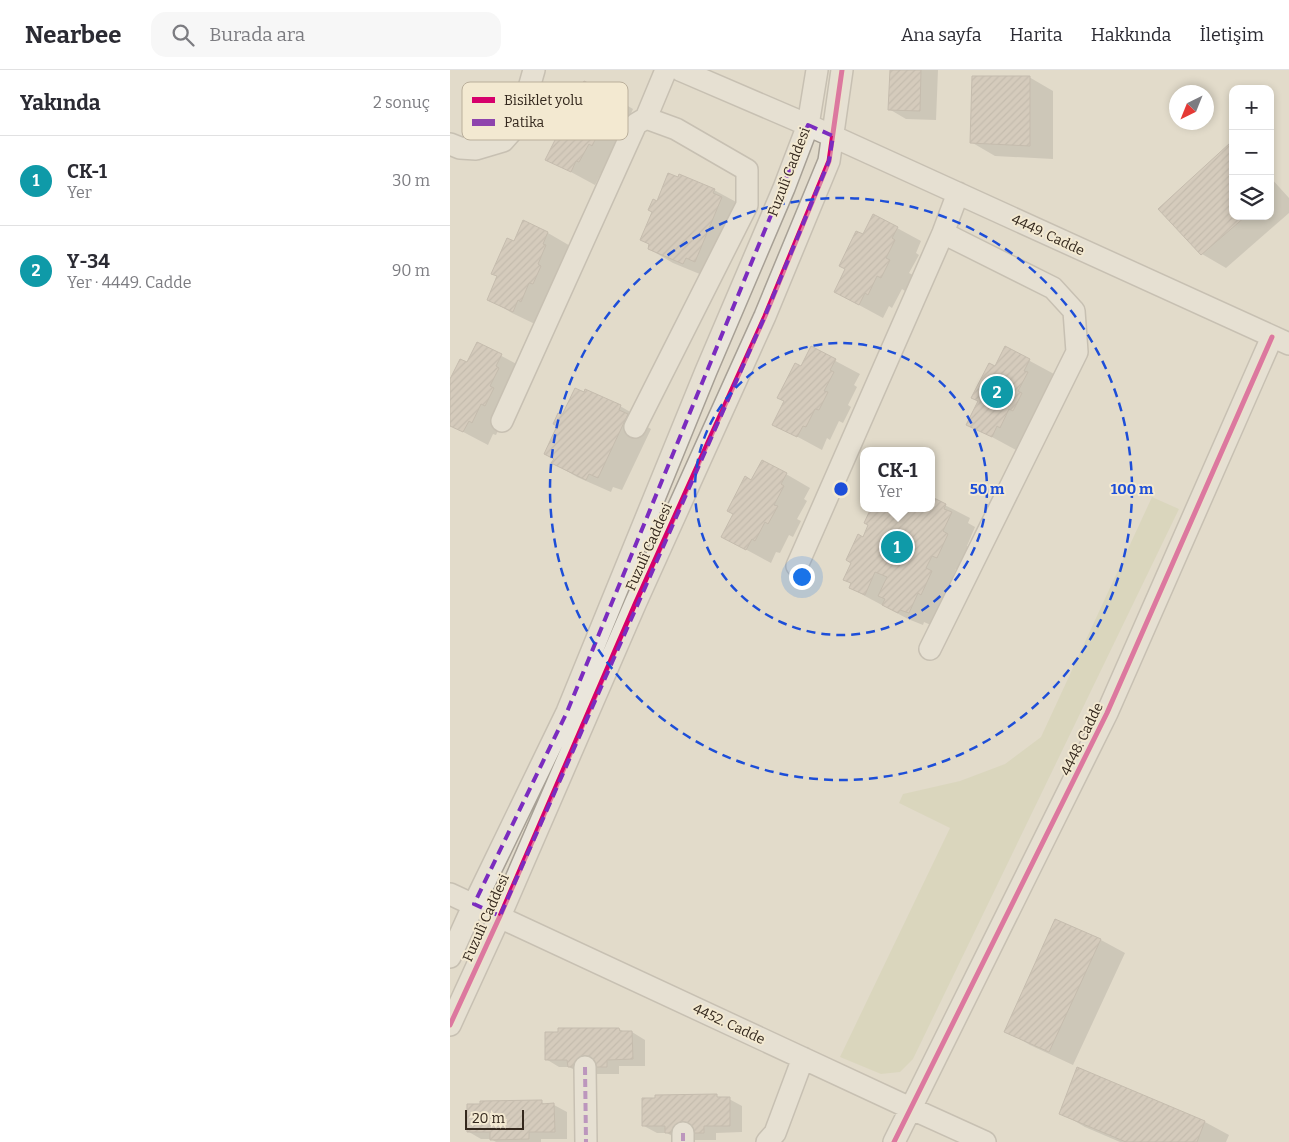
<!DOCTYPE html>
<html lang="tr">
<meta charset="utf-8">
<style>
body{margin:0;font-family:Bitter,serif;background:#f7f7f7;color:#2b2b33}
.controls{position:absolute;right:15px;top:15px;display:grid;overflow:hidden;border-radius:10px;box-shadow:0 2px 8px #0003}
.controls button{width:45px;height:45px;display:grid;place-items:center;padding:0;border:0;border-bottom:1px solid #e1e1e2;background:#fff;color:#2b2b33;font:25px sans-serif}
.compass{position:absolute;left:719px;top:15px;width:45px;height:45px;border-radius:50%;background:#fff;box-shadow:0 2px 8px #0003;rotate:223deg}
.scale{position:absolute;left:15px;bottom:12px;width:59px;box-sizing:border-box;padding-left:5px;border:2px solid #34281d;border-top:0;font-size:14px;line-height:18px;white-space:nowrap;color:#34281d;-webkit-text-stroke:4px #f3e9d1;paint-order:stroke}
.you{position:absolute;left:351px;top:506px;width:18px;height:18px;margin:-12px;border:4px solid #fff;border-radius:50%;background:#1a73e8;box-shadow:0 0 0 8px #1a73e833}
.badge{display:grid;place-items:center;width:32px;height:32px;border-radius:50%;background:#d93025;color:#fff;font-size:16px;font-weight:700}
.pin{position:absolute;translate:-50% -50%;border:2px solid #fff;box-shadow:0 1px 5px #0006}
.popup{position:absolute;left:410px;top:377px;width:75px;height:65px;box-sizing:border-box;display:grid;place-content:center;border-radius:10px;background:#fff;filter:drop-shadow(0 1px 4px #0005);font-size:16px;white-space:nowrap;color:#7c7c81}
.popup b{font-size:19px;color:#2b2b33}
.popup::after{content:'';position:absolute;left:50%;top:100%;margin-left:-10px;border:10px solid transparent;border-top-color:#fff}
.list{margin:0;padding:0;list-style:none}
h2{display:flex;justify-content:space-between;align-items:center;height:65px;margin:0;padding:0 20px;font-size:21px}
h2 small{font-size:16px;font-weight:400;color:#7c7c81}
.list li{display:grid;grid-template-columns:32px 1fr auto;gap:15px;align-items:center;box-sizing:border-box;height:90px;padding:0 20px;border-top:1px solid #e1e1e2}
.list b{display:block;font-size:19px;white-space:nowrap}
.list p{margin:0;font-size:16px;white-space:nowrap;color:#7c7c81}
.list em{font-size:16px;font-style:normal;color:#7c7c81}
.icon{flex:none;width:28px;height:28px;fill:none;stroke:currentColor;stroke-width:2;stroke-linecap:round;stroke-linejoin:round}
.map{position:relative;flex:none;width:839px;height:1072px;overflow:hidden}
header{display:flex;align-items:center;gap:30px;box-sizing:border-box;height:70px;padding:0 25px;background:#fff;border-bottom:1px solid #e1e1e2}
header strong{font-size:24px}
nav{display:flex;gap:28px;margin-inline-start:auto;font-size:18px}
.search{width:350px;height:45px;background:#f7f7f7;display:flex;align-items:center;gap:12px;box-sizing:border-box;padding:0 18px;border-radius:15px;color:#7c7c81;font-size:19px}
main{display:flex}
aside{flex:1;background:#fff}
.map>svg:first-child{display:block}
</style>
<header>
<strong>Nearbee</strong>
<div class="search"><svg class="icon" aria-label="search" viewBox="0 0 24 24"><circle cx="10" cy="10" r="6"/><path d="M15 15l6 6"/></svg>Burada ara</div>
<nav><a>Ana sayfa</a><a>Harita</a><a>Hakkında</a><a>İletişim</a></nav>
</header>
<main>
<aside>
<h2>Yakında<small>2 sonuç</small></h2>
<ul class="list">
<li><span class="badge" style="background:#0f9aa8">1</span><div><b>CK-1</b><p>Yer</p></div><em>30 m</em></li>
<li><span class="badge" style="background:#0f9aa8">2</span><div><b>Y-34</b><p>Yer · 4449. Cadde</p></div><em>90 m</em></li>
</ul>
</aside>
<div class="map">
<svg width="839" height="1072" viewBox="0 0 839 1072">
<defs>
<pattern id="building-hatch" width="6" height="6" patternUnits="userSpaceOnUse" patternTransform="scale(1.25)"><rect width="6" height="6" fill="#c5b9ac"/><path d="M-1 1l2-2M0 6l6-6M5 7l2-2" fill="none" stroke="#a1968b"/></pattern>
</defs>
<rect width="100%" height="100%" fill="#e2dbcb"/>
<path fill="#d1d1ae" d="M 702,427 L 729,439 L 463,989 L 450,1002 L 431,1004 L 390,987 L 500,758 L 449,733 L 453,724 L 510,711 L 555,694 L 591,667 Z"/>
<path fill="#0003" d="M 441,0 L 488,0 L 486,50 L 456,49 L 439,39 Z
M 579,7 L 603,21 L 603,89 L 545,86 L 521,72 Z
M 159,25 L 183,39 L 154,105 L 151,103 L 145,115 L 97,89 L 125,33 Z
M 820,107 L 839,128 L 839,143 L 776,198 L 752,184 L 783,146 L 820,146 Z
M 264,120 L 288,133 L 257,207 L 223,193 L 199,179 L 201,175 L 191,170 L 207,132 Z
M 73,152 L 98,163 L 122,177 L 87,255 L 62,243 L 39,230 Z
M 447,158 L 471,171 L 466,183 L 469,185 L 459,203 L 463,205 L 455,221 L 452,219 L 442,238 L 439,236 L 433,248 L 385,222 L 413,166 Z
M 27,273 L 76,299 L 46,365 L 43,364 L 38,375 L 0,355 L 0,312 L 18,293 Z
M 361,278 L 410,304 L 404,315 L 407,317 L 398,335 L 401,337 L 393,353 L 389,351 L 380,370 L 377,368 L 372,380 L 324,354 Z
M 556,278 L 604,304 L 598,315 L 601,317 L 574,370 L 572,368 L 566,380 L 518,354 Z
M 170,336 L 194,350 L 192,354 L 201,359 L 172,420 L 163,417 L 161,422 L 127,407 L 103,393 L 113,347 Z
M 336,404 L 360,418 L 354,429 L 357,431 L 347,449 L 351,451 L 343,467 L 339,465 L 330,483 L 326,482 L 321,493 L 273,467 L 302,411 Z
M 483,429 L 520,448 L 518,453 L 525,457 L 517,476 L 522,479 L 512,501 L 506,499 L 500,513 L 505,516 L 483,556 L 474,552 L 473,555 L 458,549 L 400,518 L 414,469 L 420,455 L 422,438 L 481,438 L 481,430 L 482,430 Z
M 606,850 L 651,870 L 675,883 L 623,995 L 580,975 L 556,961 Z
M 169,959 L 175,962 L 182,962 L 195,970 L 195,996 L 169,996 L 169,1004 L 132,1004 L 119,997 L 109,997 L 96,989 Z
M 628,999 L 755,1052 L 779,1065 L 776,1072 L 670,1072 L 635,1057 L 611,1043 Z
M 266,1026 L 272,1029 L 279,1029 L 292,1036 L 292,1062 L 266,1063 L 266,1070 L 229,1070 L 217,1063 L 207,1063 L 194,1056 Z
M 91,1032 L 97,1035 L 104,1035 L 117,1042 L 117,1069 L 91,1069 L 91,1072 L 46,1072 L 41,1069 L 31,1069 L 19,1062 Z"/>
<path fill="url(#building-hatch)" stroke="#a2978b" d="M 440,0 L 471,0 L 470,41 L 438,40 Z
M 522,6 L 580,6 L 580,76 L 520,73 Z
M 134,11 L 160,24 L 154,36 L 157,37 L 148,56 L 151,58 L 142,76 L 139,74 L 129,92 L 126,91 L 121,102 L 95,90 L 107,66 L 100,63 L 118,28 L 124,31 Z
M 780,73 L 783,76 L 783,146 L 796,146 L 751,185 L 708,139 Z
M 218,103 L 228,107 L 229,104 L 265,119 L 263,123 L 272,127 L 245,192 L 236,188 L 233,194 L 198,179 L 199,174 L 190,170 L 202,142 L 198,140 L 203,129 L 207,131 Z
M 423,144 L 448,157 L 442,168 L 445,170 L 436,188 L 440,190 L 431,208 L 427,206 L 418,225 L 415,223 L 409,235 L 384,222 L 395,199 L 389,196 L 406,161 L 413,164 Z
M 73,150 L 98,162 L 93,174 L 96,175 L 88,194 L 91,196 L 83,214 L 79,213 L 71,232 L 68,230 L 63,242 L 37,230 L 47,206 L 41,204 L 57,168 L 64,171 Z
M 27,272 L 52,284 L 46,296 L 49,298 L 40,316 L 44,318 L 35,336 L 31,334 L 22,353 L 19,351 L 13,362 L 0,356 L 0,309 L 10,289 L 17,292 Z
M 361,276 L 386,289 L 380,300 L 384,302 L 374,321 L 378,322 L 369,340 L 365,339 L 356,357 L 353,356 L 347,367 L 322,355 L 334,331 L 327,328 L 345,293 L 351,296 Z
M 555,276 L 580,289 L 574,301 L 578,302 L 568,321 L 572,323 L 563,341 L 559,339 L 550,358 L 547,356 L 542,367 L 516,355 L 528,331 L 521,328 L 539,293 L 545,296 Z
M 125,318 L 134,322 L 135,319 L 171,335 L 169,340 L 178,344 L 148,408 L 139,404 L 136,410 L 101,393 L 104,389 L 94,384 L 107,356 L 103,354 L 108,343 L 112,345 Z
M 312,390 L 337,403 L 331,414 L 334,416 L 324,435 L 328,436 L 318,454 L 315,452 L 305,471 L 302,469 L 296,480 L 271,467 L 283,444 L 277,441 L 295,406 L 301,410 Z
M 482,427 L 496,434 L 494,439 L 502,442 L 493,461 L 498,464 L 487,488 L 482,486 L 476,498 L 482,501 L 471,525 L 468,523 L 459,543 L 450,540 L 448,543 L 432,535 L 435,529 L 428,526 L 437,507 L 425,502 L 415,525 L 399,518 L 401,513 L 393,510 L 401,493 L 396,490 L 408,464 L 413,467 L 418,455 L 414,453 L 421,438 L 462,438 L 467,441 L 468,438 L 481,438 Z
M 605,849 L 651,869 L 599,982 L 554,962 Z
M 108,958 L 169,958 L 170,961 L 182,961 L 183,989 L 157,990 L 157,997 L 118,997 L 117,990 L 95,990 L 95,962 L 108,962 Z
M 627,997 L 755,1051 L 747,1072 L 676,1072 L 609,1044 Z
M 267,1024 L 267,1027 L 280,1027 L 280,1056 L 254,1056 L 254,1063 L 215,1063 L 215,1056 L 192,1056 L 192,1028 L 205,1028 L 205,1025 Z
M 92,1030 L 92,1034 L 104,1033 L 105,1062 L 79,1062 L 79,1069 L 40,1070 L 40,1062 L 17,1062 L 17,1034 L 30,1034 L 30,1031 Z"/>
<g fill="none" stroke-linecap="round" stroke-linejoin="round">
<g stroke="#a7a095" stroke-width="24">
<path id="minor" d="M 230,0 L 358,55 L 839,274
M 196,48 L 216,0
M 0,74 L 10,78 L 26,79 L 53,71 L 69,53 L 84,0
M 52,351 L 186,54 L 196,48 L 226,59 L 297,100 L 297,135 L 185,357
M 347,496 L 493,163 L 508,123
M 480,579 L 627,282 L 624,241 L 603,218 L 493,163
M 0,824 L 460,1038 L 535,1072
M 0,887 L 24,834 L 117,642 L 256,301 L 334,118 L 358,55 L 367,0
M 0,955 L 50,846 L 186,532 L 315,246 L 379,91 L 392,0
M 135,997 L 136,1072
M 233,1063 L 233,1072
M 317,1072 L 325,1063 L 353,988
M 444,1072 L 657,643 L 822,267"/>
</g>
<use href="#minor" stroke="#eae6dc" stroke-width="21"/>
<path stroke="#8e44ad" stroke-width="4" stroke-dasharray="8 4" stroke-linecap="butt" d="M 135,997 L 136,1072
M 233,1063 L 233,1072"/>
<g stroke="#f3e9d1" stroke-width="8">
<path id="cycleway" d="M 0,955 L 50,846 L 186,532 L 315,246 L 379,91 L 392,0
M 444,1072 L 657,643 L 822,267"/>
</g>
<use href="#cycleway" stroke="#d6006c" stroke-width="5"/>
</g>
<path d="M0 0H839V1072H0ZM 358,55 L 383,66 L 379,91 L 315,246 L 50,846 L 24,834 L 117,642 Z" fill="#e2dbcb" fill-opacity=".55" fill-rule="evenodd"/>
<path fill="none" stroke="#7b2cbf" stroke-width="4" stroke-dasharray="10 6" stroke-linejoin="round" d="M 358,55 L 383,66 L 379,91 L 315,246 L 50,846 L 24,834 L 117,642 Z"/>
<g fill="none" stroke="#1d4ed8" stroke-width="2.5" stroke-dasharray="9 6">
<circle cx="391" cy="419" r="146"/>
<circle cx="391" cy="419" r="291"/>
</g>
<g text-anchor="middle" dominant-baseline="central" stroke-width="4" stroke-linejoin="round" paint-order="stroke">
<g font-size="14" fill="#34281d" stroke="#f3e9d1">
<text transform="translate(339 102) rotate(-69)">Fuzulî Caddesi</text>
<text transform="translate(598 165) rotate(25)">4449. Cadde</text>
<text transform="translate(199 477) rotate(-66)">Fuzulî Caddesi</text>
<text transform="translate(632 669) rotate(-64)">4448. Cadde</text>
<text transform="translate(36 848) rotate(-66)">Fuzulî Caddesi</text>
<text transform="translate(279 954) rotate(25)">4452. Cadde</text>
</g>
</g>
<rect x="12" y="12" width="166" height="58" rx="8" fill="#f3e9d1" stroke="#baaf9b" stroke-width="1"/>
<rect x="22" y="27" width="23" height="6" fill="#d6006c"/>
<rect x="22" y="49" width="23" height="7" fill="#8e44ad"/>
<g font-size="14" fill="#34281d">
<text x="54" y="35">Bisiklet yolu</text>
<text x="54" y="57">Patika</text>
</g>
<circle cx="391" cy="419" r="8" fill="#1d4ed8" stroke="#f3e9d1" stroke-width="2.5"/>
<g font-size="15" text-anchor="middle" font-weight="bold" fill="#1d4ed8" stroke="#f3e9d1" stroke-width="4" stroke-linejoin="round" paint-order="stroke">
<text x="537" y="424">50 m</text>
<text x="682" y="424">100 m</text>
</g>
</svg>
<div class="controls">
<button>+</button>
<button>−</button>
<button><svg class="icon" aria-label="layers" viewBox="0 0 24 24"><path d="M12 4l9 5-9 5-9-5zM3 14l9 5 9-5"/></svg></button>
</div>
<svg class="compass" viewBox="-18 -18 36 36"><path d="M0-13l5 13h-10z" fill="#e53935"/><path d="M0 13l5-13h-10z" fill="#7c7c81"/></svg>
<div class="scale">20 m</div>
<div class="you"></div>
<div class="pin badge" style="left:447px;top:477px;background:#0f9aa8">1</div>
<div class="popup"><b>CK-1</b>Yer</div>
<div class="pin badge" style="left:547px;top:322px;background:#0f9aa8">2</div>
</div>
</main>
